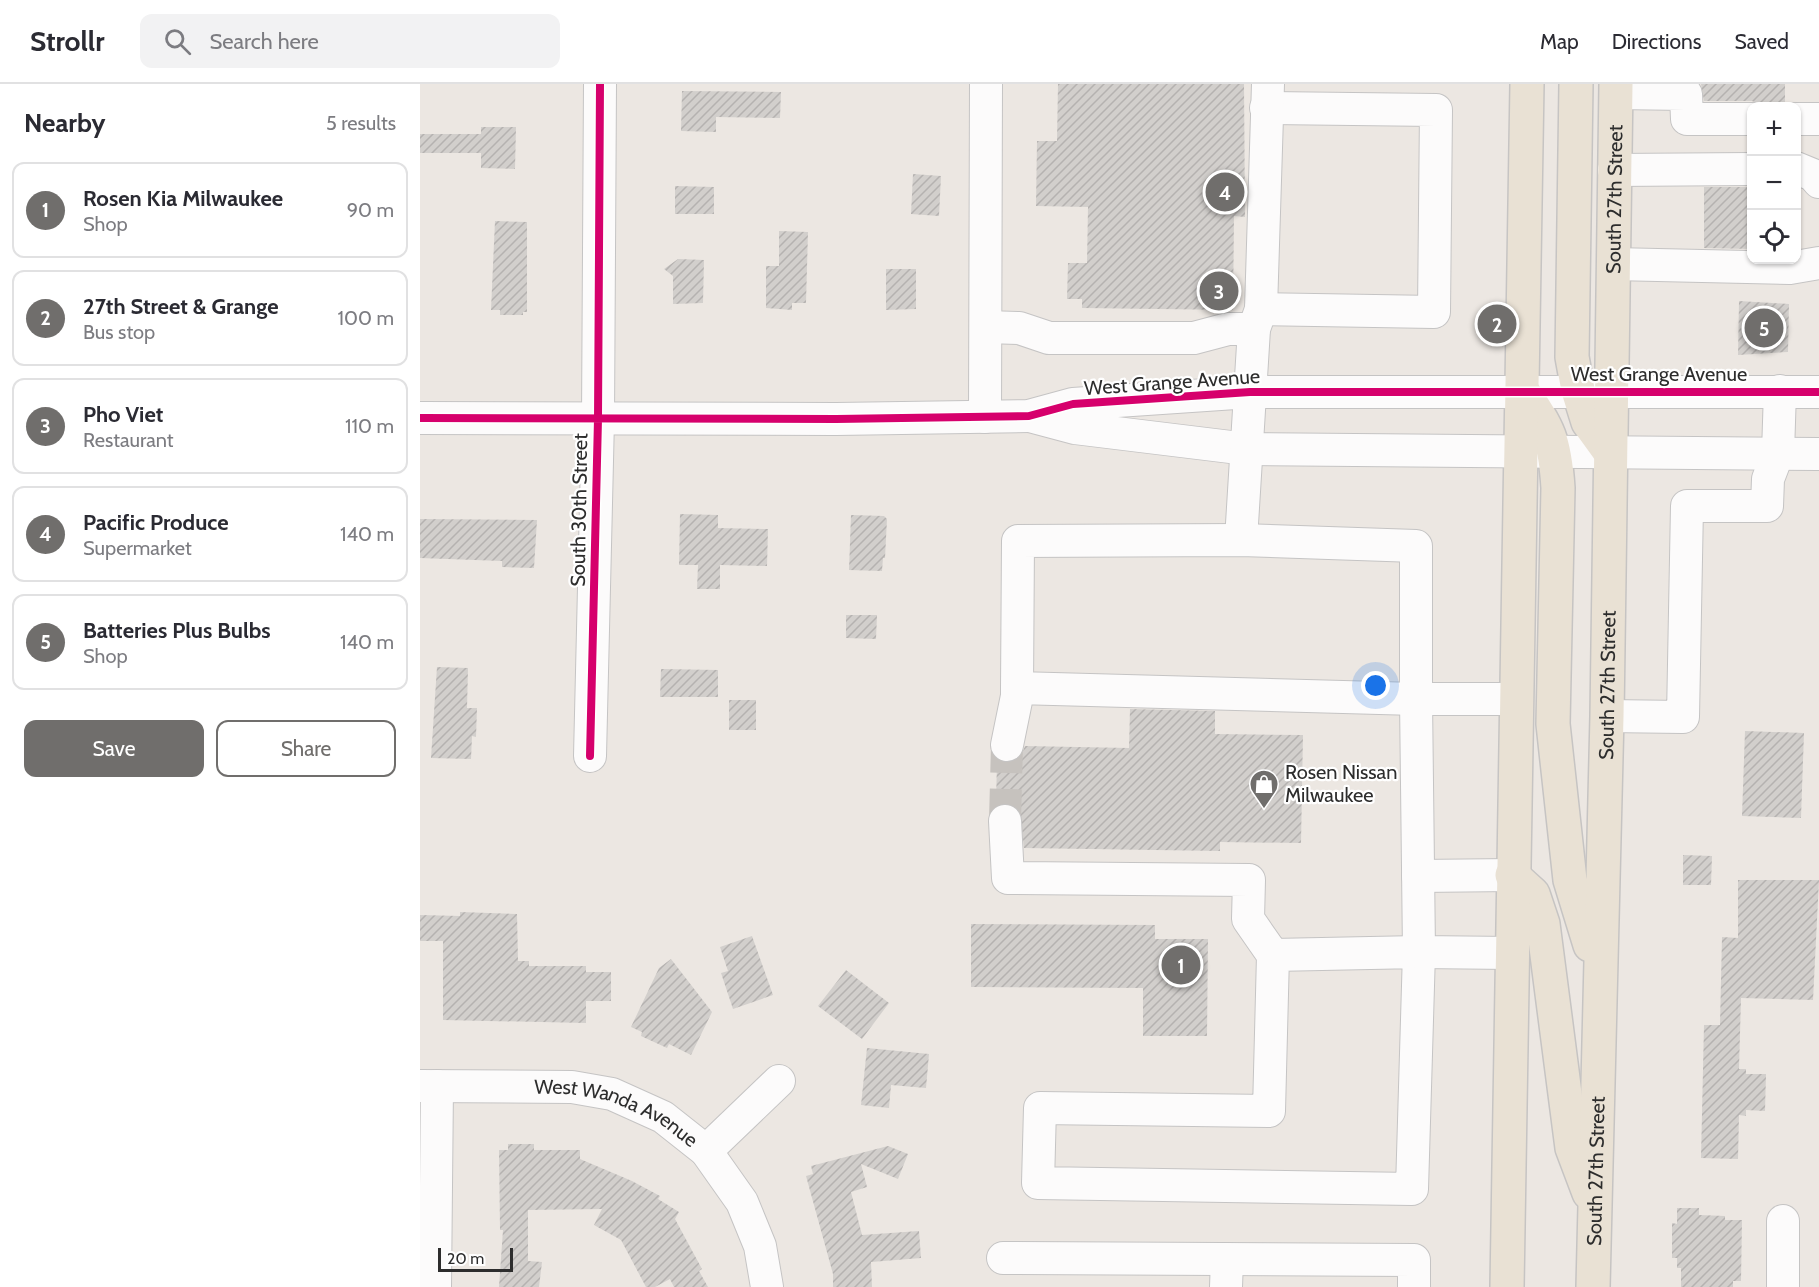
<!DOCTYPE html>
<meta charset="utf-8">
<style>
body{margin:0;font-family:Cabin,sans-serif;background:#f2f2f3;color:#2b2b33}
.controls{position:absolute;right:18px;top:18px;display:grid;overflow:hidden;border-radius:12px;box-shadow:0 2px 4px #0004}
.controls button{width:54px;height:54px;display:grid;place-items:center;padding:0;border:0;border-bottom:2px solid #e1e1e2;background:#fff;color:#2b2b33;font:30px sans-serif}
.scale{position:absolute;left:18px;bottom:15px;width:75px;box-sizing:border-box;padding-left:6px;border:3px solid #2d2d2d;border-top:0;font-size:16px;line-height:21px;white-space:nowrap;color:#2d2d2d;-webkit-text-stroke:4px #fff;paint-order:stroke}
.you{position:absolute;left:956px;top:602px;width:21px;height:21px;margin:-15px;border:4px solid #fff;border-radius:50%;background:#1a73e8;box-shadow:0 0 0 9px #1a73e833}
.badge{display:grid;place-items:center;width:39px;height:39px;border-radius:50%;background:#706e6c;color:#fff;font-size:20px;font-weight:700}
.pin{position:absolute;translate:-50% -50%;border:3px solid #fff;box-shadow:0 2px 6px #0006}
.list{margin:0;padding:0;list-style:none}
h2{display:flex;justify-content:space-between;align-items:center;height:78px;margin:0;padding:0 24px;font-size:26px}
h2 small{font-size:20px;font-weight:400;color:#7c7c81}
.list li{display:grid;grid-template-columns:39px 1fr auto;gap:18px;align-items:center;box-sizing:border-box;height:96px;margin:0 12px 12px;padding:0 12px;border:2px solid #e1e1e2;border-radius:12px}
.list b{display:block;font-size:22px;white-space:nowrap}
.list p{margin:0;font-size:20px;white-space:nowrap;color:#7c7c81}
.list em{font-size:20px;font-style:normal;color:#7c7c81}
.actions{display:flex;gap:12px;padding:18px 24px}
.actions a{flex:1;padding:14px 0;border:2px solid #706e6c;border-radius:12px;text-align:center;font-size:21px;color:#706e6c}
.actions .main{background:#706e6c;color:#fff}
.icon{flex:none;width:33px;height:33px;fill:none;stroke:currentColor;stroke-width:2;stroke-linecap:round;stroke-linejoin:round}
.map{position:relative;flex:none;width:1399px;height:1203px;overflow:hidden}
header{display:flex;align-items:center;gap:36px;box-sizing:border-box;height:84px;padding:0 30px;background:#fff;border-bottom:2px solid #e1e1e2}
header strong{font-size:28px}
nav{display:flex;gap:33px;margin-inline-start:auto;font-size:21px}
.search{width:420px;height:54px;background:#f2f2f3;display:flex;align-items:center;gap:15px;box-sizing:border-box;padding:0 21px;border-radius:12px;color:#7c7c81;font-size:22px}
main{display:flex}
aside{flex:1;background:#fff}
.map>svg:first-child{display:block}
</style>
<header>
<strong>Strollr</strong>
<div class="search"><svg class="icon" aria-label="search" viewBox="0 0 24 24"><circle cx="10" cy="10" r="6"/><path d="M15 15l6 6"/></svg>Search here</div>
<nav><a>Map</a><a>Directions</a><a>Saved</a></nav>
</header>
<main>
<aside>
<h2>Nearby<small>5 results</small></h2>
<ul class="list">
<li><span class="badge">1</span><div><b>Rosen Kia Milwaukee</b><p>Shop</p></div><em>90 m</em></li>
<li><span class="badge">2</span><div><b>27th Street &amp; Grange</b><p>Bus stop</p></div><em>100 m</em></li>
<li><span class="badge">3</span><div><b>Pho Viet</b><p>Restaurant</p></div><em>110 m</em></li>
<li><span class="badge">4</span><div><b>Pacific Produce</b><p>Supermarket</p></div><em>140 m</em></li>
<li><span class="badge">5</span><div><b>Batteries Plus Bulbs</b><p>Shop</p></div><em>140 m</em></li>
</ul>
<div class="actions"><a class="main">Save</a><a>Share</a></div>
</aside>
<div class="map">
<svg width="1399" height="1203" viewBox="0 0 1399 1203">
<defs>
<pattern id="building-hatch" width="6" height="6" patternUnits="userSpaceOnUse" patternTransform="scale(1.5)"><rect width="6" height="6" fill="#d2cfcc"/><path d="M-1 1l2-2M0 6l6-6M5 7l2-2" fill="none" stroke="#b5b2b0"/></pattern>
</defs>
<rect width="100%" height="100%" fill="#ece7e2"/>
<path fill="url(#building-hatch)" d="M 638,0 L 824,0 L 825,133 L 814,132 L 813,226 L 662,224 L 662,215 L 647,215 L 648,179 L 667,179 L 668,123 L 616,122 L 617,57 L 637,57 Z
M 1281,0 L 1365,0 L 1365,22 L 1344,22 L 1332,17 L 1284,17 Z
M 262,7 L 361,8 L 360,34 L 296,33 L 296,48 L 261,47 Z
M 61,43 L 96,43 L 95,85 L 61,84 L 61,69 L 0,69 L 0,50 L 61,50 Z
M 493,90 L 521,92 L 519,132 L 491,130 Z
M 255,102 L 294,103 L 294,130 L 255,130 Z
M 1284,103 L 1332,103 L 1332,165 L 1284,164 Z
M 75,137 L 107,138 L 107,228 L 103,228 L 103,231 L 80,231 L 80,226 L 71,226 Z
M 359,147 L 388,148 L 386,219 L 372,219 L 372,226 L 346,224 L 346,182 L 359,182 Z
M 258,175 L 284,176 L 283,219 L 253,220 L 253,192 L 244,185 Z
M 466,185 L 496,185 L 496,225 L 466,226 Z
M 1319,217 L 1369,220 L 1368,268 L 1318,271 Z
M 260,430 L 298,431 L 298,444 L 348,445 L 347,482 L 300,481 L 300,505 L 277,505 L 278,481 L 259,481 Z
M 431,431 L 464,432 L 467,435 L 465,474 L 463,474 L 462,487 L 429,486 Z
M 0,435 L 117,436 L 114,484 L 82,483 L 82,477 L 0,474 Z
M 426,531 L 457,531 L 456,555 L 426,554 Z
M 17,583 L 48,584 L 47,624 L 57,624 L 56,653 L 52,652 L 51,675 L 11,674 Z
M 241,585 L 298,586 L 298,613 L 240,613 Z
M 309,616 L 336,616 L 336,646 L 309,646 Z
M 710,625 L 795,627 L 795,650 L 883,651 L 881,759 L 800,758 L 800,767 L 604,764 L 600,727 L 593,721 L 583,719 L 576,722 L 577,675 L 584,679 L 593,678 L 601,672 L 605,662 L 709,664 Z
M 1325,647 L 1384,649 L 1381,734 L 1322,732 Z
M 1263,771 L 1292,772 L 1291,801 L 1263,801 Z
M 1318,796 L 1399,796 L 1393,916 L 1321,914 L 1319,985 L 1326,985 L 1326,990 L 1346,990 L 1345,1027 L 1326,1026 L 1326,1032 L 1319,1031 L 1318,1075 L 1281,1074 L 1284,941 L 1300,941 L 1302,853 L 1318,854 Z
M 40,828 L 97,830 L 98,877 L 109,877 L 109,882 L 166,882 L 166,888 L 191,888 L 191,917 L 166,917 L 166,939 L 23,936 L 23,857 L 0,857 L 0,831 L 40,832 Z
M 551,840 L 735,841 L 735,855 L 788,855 L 787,952 L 723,952 L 723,904 L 551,903 Z
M 332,852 L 353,911 L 313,925 L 301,889 L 308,887 L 300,863 Z
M 251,875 L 292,928 L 271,971 L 249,960 L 247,964 L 221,952 L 222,948 L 211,943 L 239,884 Z
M 426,886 L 469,919 L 442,955 L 398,922 Z
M 447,964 L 509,970 L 506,1004 L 471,1001 L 469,1024 L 441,1021 Z
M 88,1060 L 114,1060 L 114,1066 L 160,1066 L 160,1075 L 212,1097 L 240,1112 L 238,1115 L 259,1128 L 255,1135 L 282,1185 L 279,1187 L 288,1203 L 254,1203 L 250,1195 L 235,1203 L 226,1203 L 201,1156 L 174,1141 L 182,1125 L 108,1126 L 108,1177 L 122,1178 L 119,1203 L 79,1203 L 83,1146 L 80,1146 L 79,1066 L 88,1066 Z
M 468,1062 L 488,1070 L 478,1095 L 441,1080 L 447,1103 L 431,1108 L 442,1151 L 499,1147 L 501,1174 L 451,1178 L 452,1203 L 413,1203 L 413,1190 L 386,1092 L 393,1090 L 391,1082 Z
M 1257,1124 L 1279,1124 L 1279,1131 L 1305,1132 L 1305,1136 L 1322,1136 L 1321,1197 L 1313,1197 L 1313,1203 L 1261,1203 L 1261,1184 L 1257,1184 L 1257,1174 L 1252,1174 L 1252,1139 L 1257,1140 Z"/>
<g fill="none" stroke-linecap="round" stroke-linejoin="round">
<path stroke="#c6c2be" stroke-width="32" stroke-dasharray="32 16" stroke-linecap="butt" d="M 585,737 L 587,661"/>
<g stroke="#c5c4c4" stroke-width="34">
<g id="minor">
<path d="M 1196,9 L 1266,10 L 1267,35 L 1332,35"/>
<path d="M 1376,35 L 1399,35"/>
<path d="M 1376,84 L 1393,91 L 1399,98"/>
<path d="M 1194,86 L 1332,85"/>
<path d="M 1193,180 L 1370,184 L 1399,179"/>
<path d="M 841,225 L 1014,228 L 1016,26 L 846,24"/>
<path d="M 566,243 L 599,244 L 629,254 L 774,254 L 808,245 L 834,245"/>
<path d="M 610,332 L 655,344 L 827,365 L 1399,370"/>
<path d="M 565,333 L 566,0"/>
<path d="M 0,334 L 416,335 L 609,332 L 653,320 L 830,308 L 1399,308"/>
<path d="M 821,456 L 834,245 L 841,225 L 848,0"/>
<path d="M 1187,632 L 1263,633 L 1267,422 L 1347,422 L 1348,395 L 1358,369 L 1360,307"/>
<path d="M 587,661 L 597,612 L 597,604 L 598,457 L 821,456 L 996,462 L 996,615 L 597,604"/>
<path d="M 170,672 L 178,335 L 180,0"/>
<path d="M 585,737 L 588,794 L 829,796 L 828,835 L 853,871 L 849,1027 L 620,1024 L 618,1099 L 992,1105 L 999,868 L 853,871"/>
<path d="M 998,792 L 1092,791"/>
<path d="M 1091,869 L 999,868 L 996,615 L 1097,615"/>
<path id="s1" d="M 0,1002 L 152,1003 L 192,1010 L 243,1033 L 286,1067 L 359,997"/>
<path d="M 286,1067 L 322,1118 L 340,1162 L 347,1203"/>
<path d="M 583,1174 L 994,1176 L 994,1203"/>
<path d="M 15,1203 L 17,1002"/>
<path d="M 806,1203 L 807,1175"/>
<path d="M 1363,1203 L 1363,1137"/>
</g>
</g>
<g stroke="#c6c4c3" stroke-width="36">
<g id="major">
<path d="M 1156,0 L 1152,273 L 1158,306 L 1168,338 L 1189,367"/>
<path d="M 1102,306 C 1129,345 1135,356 1138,404 L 1133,640 L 1150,796 L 1170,861"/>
<path d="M 1092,791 L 1113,810 L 1123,840 L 1152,1064 L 1169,1109"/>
<path d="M 1087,1203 L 1107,0"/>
<path id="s2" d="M 1173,1203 L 1187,632 L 1196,0"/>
</g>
</g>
<use href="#minor" stroke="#fcfbfb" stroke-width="32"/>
<use href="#major" stroke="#e9e1d4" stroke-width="33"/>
<g stroke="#fff" stroke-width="11">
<path id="cycleway" d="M 0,334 L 416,335 L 609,332 L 653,320 L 830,308 L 1399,308
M 170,672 L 178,335 L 180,0"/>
</g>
<use href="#cycleway" stroke="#d6006c" stroke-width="8"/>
</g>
<defs>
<g id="shop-pin" transform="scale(1.5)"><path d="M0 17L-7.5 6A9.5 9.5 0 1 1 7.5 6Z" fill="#706e6c" stroke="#fff"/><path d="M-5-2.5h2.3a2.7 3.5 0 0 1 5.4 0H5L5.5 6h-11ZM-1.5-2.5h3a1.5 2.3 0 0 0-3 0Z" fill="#fff"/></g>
</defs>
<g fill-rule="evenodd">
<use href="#shop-pin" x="844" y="700"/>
</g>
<g text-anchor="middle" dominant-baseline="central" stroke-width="4.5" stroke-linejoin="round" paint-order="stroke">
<g font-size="20" fill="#2d2d2d" stroke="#fff">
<text stroke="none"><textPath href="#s2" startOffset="1088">South 27th Street</textPath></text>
<text x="1239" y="290">West Grange Avenue</text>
<text transform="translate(752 298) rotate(-4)">West Grange Avenue</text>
<text transform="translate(159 426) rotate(-89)">South 30th Street</text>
<text stroke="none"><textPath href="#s2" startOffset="602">South 27th Street</textPath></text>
<text stroke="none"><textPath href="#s1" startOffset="202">West Wanda Avenue</textPath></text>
<text stroke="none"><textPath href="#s2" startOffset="116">South 27th Street</textPath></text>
</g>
<g font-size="20" fill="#2d2d2d" stroke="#fff" text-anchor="start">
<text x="865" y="688">Rosen Nissan<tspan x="865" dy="23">Milwaukee</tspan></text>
</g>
</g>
</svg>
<div class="controls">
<button>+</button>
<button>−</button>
<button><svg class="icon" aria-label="locate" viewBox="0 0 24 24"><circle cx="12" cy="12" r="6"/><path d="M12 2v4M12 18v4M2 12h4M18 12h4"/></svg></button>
</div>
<div class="scale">20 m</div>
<div class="you"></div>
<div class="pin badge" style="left:761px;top:881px">1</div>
<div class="pin badge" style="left:1077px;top:240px">2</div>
<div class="pin badge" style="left:799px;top:207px">3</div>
<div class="pin badge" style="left:805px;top:108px">4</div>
<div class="pin badge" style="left:1344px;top:244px">5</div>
</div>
</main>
